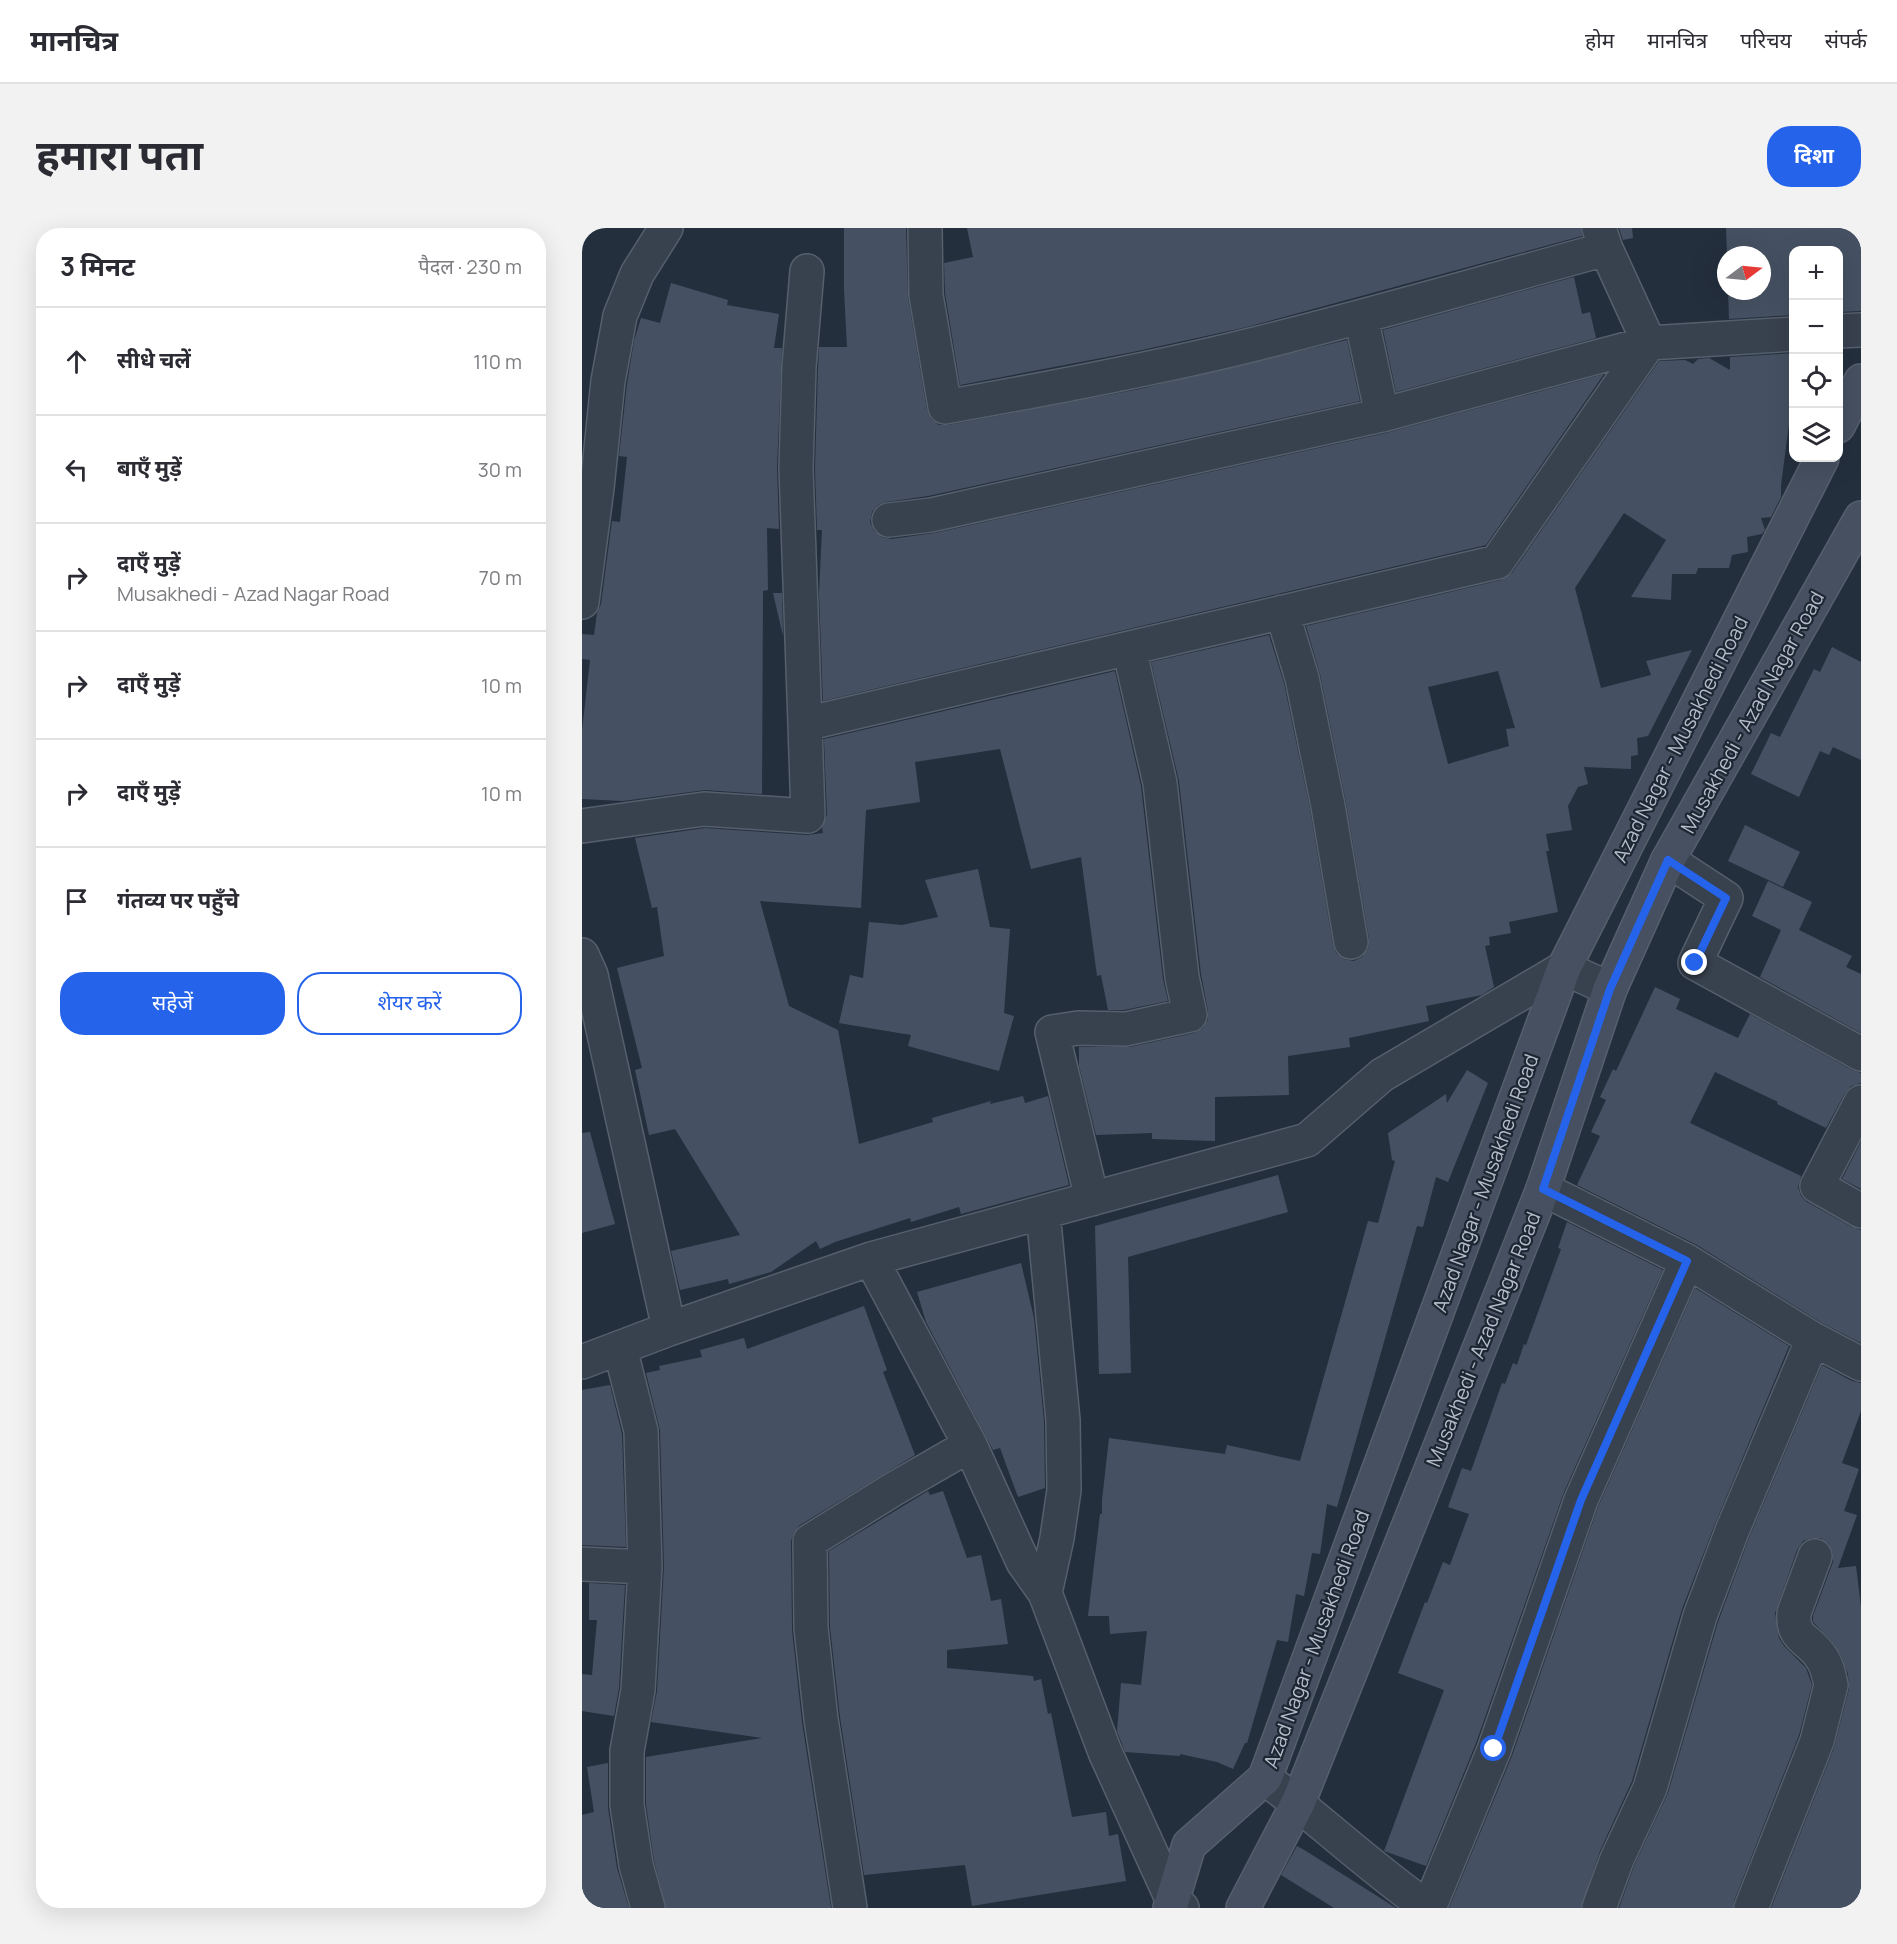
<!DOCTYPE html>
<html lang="hi">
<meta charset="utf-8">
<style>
body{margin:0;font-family:Manrope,"Noto Sans Devanagari",sans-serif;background:#f2f2f3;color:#2b2b33}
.controls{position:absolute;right:18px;top:18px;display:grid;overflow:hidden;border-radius:12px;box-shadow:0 6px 24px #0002}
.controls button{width:54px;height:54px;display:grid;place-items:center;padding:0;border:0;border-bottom:2px solid #e1e1e2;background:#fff;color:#2b2b33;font:30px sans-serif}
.compass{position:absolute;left:1135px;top:18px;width:54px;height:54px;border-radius:50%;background:#fff;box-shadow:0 6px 24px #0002;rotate:74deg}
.stop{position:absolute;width:18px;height:18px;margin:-14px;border:4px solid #2563eb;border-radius:50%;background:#fff}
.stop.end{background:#2563eb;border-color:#fff;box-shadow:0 2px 6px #0008}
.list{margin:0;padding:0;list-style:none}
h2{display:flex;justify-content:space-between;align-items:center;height:78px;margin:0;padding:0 24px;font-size:26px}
h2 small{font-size:20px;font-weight:400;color:#7c7c81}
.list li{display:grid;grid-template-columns:39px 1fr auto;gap:18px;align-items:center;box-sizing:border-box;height:108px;padding:0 24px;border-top:2px solid #e1e1e2}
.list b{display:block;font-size:22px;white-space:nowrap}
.list p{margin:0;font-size:20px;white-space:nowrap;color:#7c7c81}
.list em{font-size:20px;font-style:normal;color:#7c7c81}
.actions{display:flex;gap:12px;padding:18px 24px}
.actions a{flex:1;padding:14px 0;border:2px solid #2563eb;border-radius:24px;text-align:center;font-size:21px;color:#2563eb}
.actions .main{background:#2563eb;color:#fff}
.icon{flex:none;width:33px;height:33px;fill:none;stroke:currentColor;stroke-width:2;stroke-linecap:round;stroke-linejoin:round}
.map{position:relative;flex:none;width:1279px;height:1680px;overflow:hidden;border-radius:24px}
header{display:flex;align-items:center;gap:36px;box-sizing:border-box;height:84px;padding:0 30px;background:#fff;border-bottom:2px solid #e1e1e2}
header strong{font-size:28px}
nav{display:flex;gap:33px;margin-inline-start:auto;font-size:21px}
.intro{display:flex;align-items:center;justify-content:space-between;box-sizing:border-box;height:144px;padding:0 36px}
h1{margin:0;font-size:42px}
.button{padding:15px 27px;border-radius:24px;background:#2563eb;color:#fff;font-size:21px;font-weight:700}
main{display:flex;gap:36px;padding:0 36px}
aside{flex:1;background:#fff;border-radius:24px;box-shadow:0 6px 24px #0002}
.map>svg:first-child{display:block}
</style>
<header>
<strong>मानचित्र</strong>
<nav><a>होम</a><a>मानचित्र</a><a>परिचय</a><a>संपर्क</a></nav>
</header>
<div class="intro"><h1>हमारा पता</h1><a class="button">दिशा</a></div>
<main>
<aside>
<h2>3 मिनट<small>पैदल · 230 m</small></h2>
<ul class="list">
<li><svg class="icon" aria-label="ahead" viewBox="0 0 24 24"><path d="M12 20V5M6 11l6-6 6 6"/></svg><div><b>सीधे चलें</b></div><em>110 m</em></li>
<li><svg class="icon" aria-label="left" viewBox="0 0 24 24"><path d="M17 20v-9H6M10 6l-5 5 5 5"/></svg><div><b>बाएँ मुड़ें</b></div><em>30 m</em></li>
<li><svg class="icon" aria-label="right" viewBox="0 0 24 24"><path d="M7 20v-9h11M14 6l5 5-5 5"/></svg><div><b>दाएँ मुड़ें</b><p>Musakhedi - Azad Nagar Road</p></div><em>70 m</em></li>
<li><svg class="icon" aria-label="right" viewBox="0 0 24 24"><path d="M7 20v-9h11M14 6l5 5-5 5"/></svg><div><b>दाएँ मुड़ें</b></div><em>10 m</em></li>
<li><svg class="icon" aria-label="right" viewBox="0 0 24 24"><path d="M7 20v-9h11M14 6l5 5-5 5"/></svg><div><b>दाएँ मुड़ें</b></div><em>10 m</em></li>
<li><svg class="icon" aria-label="arrive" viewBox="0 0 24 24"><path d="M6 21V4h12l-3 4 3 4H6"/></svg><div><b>गंतव्य पर पहुँचे</b></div></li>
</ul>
<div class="actions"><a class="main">सहेजें</a><a>शेयर करें</a></div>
</aside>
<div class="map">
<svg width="1279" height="1680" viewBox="0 0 1279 1680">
<rect width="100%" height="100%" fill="#242f3e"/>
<path fill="#455162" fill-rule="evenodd" d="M 262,0 L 324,0 L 326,70 L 345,182 L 349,191 L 357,197 L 366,197 L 558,161 L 765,112 L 778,173 L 346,268 L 304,274 L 296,277 L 290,284 L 288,294 L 292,303 L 300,309 L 309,311 L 353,305 L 804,205 L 1022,146 L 904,317 L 241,473 L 237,365 L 240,302 L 235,302 L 233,240 L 236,140 L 237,119 L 265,119 L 262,61 Z
M 385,0 L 999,0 L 1000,8 L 665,99 L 551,124 L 378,157 L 363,65 L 362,35 L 391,29 Z
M 1037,0 L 1050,0 L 1051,10 L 1041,12 Z
M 1144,0 L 1279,0 L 1279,83 L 1257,84 L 1257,22 L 1212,22 L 1212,87 L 1147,91 L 1146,63 L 1180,63 L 1180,27 L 1145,27 Z
M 992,49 L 1000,86 L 1008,84 L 1014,110 L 814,164 L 801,102 Z
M 89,55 L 146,72 L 145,77 L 197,86 L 192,120 L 200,120 L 195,239 L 197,301 L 185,300 L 186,362 L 181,363 L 180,566 L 123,562 L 41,573 L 0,571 L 0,502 L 8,432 L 0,431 L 0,406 L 12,407 L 15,385 L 19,376 L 30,293 L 38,294 L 45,229 L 37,228 L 45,156 L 52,113 L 59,90 L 78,95 Z
M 1212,125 L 1212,197 L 1207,196 L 1199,257 L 1199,269 L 1189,289 L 1179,290 L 1183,302 L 1180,306 L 1165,309 L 1166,324 L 1150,327 L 1147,340 L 1116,340 L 1114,346 L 1090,346 L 1089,372 L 1049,369 L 1084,312 L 1042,285 L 993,360 L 1019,460 L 1069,447 L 1064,433 L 1110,422 L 1066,508 L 1055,510 L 1056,527 L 1049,528 L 1049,541 L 1002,539 L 1006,556 L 996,559 L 986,578 L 990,602 L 964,606 L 967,623 L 964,623 L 976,684 L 927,694 L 929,705 L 907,709 L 908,717 L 903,718 L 912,759 L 900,767 L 844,778 L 847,793 L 767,810 L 768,819 L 706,828 L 707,867 L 633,869 L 633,913 L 570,911 L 570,905 L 514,907 L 497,838 L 497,819 L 548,819 L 612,805 L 621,800 L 626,792 L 626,783 L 619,746 L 597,553 L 569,434 L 687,407 L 702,455 L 728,581 L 751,717 L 754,725 L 762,731 L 772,733 L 780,729 L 786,721 L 787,711 L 764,575 L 738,446 L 724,398 L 919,352 L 930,345 L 1077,133 L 1103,132 L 1111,136 L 1116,131 L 1127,130 L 1148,142 L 1148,129 ZM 916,443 L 933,500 L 924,501 L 927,518 L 866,536 L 846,459 Z
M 191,365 L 200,365 L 201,408 Z
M 1250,419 L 1279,434 L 1279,532 L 1251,519 L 1247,527 L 1238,523 L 1217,569 L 1169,546 L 1189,505 L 1198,509 L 1232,441 L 1238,444 Z
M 533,443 L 559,558 L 581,751 L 586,773 L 542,782 L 526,782 L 519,747 L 515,748 L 499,629 L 449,641 L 418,521 L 333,534 L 338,574 L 284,582 L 279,680 L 178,673 L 207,778 L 256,802 L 277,916 L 351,894 L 350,890 L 409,873 L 408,876 L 441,868 L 443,875 L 466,868 L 487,957 L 379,986 L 377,979 L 329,994 L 328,990 L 253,1014 L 238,1021 L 234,1013 L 189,1044 L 147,1056 L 146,1051 L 98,1062 L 89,1023 L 158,1007 L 93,901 L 67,907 L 53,842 L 60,840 L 35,740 L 82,728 L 75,679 L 70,680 L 53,610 L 123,600 L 225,607 L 241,605 L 240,600 L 245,587 L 242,511 Z
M 1163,597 L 1218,624 L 1201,659 L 1146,633 Z
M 396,641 L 408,699 L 428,701 L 422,785 L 432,788 L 417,843 L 326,818 L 329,807 L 257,795 L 268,747 L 281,750 L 287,694 L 320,697 L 356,689 L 343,652 Z
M 1186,653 L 1230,674 L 1217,702 L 1270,728 L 1264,739 L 1279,746 L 1279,805 L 1178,749 L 1199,702 L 1170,688 Z
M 1073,759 L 1098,771 L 1094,781 L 1156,810 L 1168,786 L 1270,842 L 1279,845 L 1279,855 L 1269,858 L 1263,865 L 1244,900 L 1195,876 L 1196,874 L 1133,844 L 1108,895 L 1219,948 L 1216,959 L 1219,968 L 1225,974 L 1270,999 L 1279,1002 L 1279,1115 L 1240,1095 L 1115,1017 L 995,957 L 1018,908 L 1009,904 L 1024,872 L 1018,869 L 1031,841 L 1034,843 Z
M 885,842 L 906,855 L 866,954 L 854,949 L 841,999 L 835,998 L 755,1279 L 745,1276 L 738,1326 L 730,1325 L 722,1368 L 714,1366 L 706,1414 L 695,1412 L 665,1515 L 663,1515 L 651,1541 L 635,1534 L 598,1526 L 598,1528 L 543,1524 L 535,1503 L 539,1455 L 559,1457 L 565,1403 L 528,1406 L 527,1388 L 506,1388 L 518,1286 L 520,1286 L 520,1272 L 527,1210 L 643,1226 L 645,1217 L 718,1233 L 786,993 L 796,995 L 813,933 L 810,932 L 806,905 L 864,866 L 865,875 Z
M 8,904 L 33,996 L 0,1005 L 0,905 Z
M 1279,914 L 1279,961 L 1260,951 Z
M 696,947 L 706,984 L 546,1029 L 549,1145 L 517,1146 L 513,998 Z
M 985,994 L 1081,1042 L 982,1264 L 894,1515 L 844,1638 L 802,1623 L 862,1462 L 816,1445 L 843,1374 L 845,1375 L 861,1334 L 868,1337 L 887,1286 L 866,1279 L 880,1240 L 889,1243 L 920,1155 L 923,1156 L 931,1135 L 935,1137 L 942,1116 L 944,1117 L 979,1021 L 976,1020 Z
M 439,1035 L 452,1090 L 462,1193 L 463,1260 L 436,1269 L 418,1220 L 411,1222 L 344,1094 L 335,1064 Z
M 1113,1060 L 1207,1118 L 1133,1296 L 1100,1381 L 1050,1553 L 1018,1623 L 999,1680 L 867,1680 L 930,1528 L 1016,1279 Z
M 282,1078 L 305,1142 L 301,1144 L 333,1227 L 218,1297 L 212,1304 L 209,1313 L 210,1402 L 220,1494 L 249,1680 L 84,1680 L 72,1633 L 64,1576 L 64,1529 L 180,1510 L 69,1494 L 75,1463 L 82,1339 L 78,1202 L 64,1145 L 78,1142 L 77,1138 L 120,1129 L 118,1122 L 162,1110 L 165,1121 Z
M 1240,1137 L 1270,1153 L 1279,1155 L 1279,1183 L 1260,1235 L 1277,1241 L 1262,1283 L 1275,1287 L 1256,1340 L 1274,1338 L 1279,1379 L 1279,1680 L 1189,1680 L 1252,1520 L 1267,1461 L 1266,1446 L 1259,1427 L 1249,1412 L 1231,1394 L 1231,1388 L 1251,1334 L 1251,1325 L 1247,1316 L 1239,1310 L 1230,1310 L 1221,1313 L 1215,1322 L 1193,1385 L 1197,1410 L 1202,1418 L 1224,1440 L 1230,1457 L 1217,1507 L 1152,1673 L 1151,1680 L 1037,1680 L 1052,1638 L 1086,1565 L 1136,1394 L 1167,1310 Z
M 28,1157 L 40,1206 L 44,1319 L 0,1317 L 0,1162 Z
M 346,1263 L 348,1267 L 361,1263 L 385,1330 L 399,1327 L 409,1373 L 419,1371 L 426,1416 L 365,1422 L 365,1440 L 451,1448 L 452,1453 L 459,1451 L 466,1486 L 469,1485 L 490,1589 L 524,1584 L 527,1608 L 536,1606 L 544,1653 L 390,1678 L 383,1637 L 282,1647 L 258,1489 L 248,1399 L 247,1323 Z
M 7,1355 L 43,1357 L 37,1460 L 32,1488 L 0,1483 L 0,1446 L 10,1447 L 15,1392 L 7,1392 Z
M 26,1535 L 26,1580 L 35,1640 L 47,1680 L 0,1680 L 0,1587 L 12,1584 L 5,1539 Z
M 715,1618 L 724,1623 L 814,1680 L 752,1680 L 699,1647 Z"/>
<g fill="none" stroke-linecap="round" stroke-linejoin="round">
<g stroke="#565f6c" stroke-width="36">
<path id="street" d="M 343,0 L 344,67 L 363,179 C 465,161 568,142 669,117 C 788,88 906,53 1024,21 L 1017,0
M 225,43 L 217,139 L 214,240 L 223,496 L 915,334 L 1067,115 L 1024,21
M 779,89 L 800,187 L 1067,115 L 1212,106
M 1256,103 L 1279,102
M 307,292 L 349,287 L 800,187
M 0,374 L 15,260 L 26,153 L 38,88 L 55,46 L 84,0
M 700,384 L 720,450 L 746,578 L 769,714
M 0,598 L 122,581 L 226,588 L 223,496
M 1086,632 L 1144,670 L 1113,735 L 1279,826
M 0,727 L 9,747 L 87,1101
M 1279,874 L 1235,958 L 1279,983
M 961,961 L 1105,1033 L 1231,1111 L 1279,1136
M 510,971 L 470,804 L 496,800 L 544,801 L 608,787 L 600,749 L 578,555 L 547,420
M 461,984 L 481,1192 L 482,1262 L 475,1310 L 463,1365
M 289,1031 L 388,1217 L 441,1334 L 463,1365 L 523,1524 L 590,1671 L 600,1680
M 38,1120 L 59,1203 L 63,1339 L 56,1462 L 45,1523 L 45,1577 L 54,1637 L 66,1680
M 0,1134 L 87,1101 L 289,1031 L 725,912 L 800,847 L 982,740 L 1028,761
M 0,1336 L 63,1339
M 683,1550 C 738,1592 789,1640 846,1680
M 268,1680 L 239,1491 L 229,1400 L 228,1313 L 310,1262 L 388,1217
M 847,1680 L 912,1522 L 999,1272 L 1105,1033
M 1017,1680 L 1035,1631 L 1068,1560 L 1118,1388 L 1150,1303 L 1231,1111
M 1169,1680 L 1235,1513 L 1249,1457 C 1247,1447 1245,1437 1239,1429 C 1227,1410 1210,1412 1212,1385 L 1233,1328"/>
</g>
<g stroke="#565f6c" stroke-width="36">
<path id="secondary" d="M 1256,198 L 1279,153
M 588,1680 L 607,1617 L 683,1550 L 982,740 L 1240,230
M 661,1680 L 716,1575 L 961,961 L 1028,761 L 1086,632 L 1279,290"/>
</g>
<use href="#street" stroke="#38414e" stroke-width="33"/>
<use href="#secondary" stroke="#465061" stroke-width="33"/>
</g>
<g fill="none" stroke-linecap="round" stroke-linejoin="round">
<path stroke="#2563eb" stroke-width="8" d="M 912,1521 L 999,1272 L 1105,1033 L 961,961 L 1028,761 L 1086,632 L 1144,670 L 1113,735"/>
</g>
<g text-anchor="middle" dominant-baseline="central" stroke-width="4.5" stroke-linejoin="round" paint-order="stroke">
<g font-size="20" fill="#b4bcc9" stroke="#1d2633">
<text transform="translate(1170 484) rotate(-61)">Musakhedi - Azad Nagar Road</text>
<text transform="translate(1098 511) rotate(-63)">Azad Nagar - Musakhedi Road</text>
<text transform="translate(903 955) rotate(-70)">Azad Nagar - Musakhedi Road</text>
<text transform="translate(901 1111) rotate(-68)">Musakhedi - Azad Nagar Road</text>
<text transform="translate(734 1411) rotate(-70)">Azad Nagar - Musakhedi Road</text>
</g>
</g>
</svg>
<div class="controls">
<button>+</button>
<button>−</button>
<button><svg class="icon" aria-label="locate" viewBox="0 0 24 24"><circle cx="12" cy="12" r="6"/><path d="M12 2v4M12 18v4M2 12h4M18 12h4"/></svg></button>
<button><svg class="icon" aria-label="layers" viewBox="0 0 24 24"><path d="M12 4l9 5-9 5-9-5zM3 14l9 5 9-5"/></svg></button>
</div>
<svg class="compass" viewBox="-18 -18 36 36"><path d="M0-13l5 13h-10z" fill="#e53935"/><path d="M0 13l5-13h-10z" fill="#7c7c81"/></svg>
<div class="stop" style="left:912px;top:1521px"></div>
<div class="stop end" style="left:1113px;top:735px"></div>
</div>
</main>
